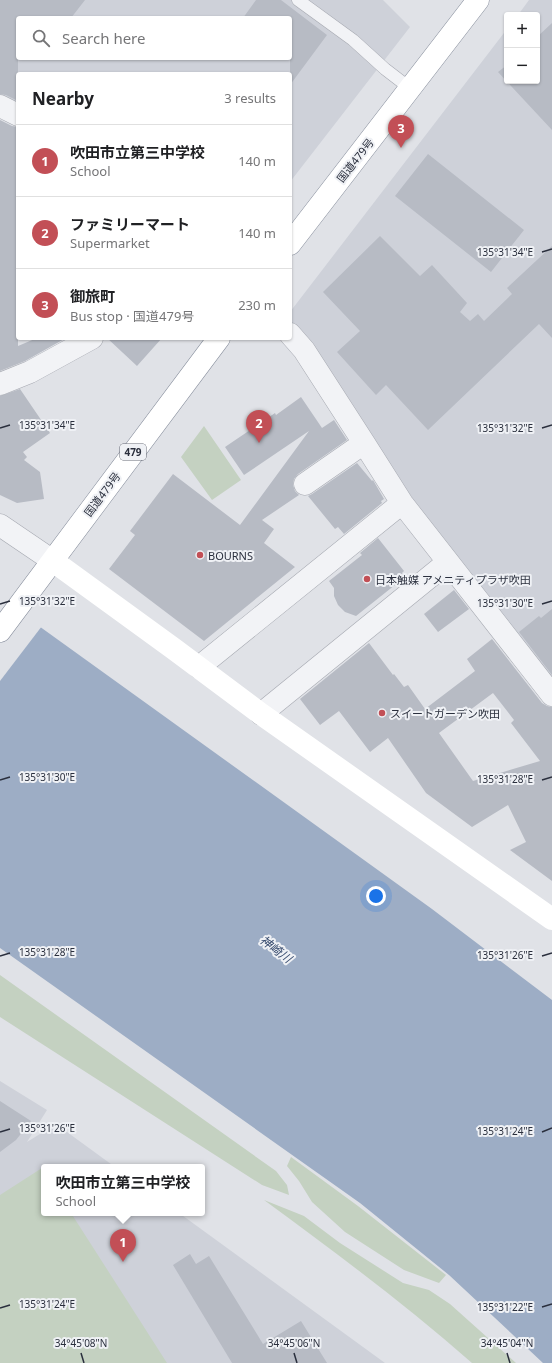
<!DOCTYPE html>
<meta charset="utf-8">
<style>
body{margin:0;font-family:"Noto Sans","Noto Sans JP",sans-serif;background:#f6f6f6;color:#202124}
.controls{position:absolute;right:12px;top:12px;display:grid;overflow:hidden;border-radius:4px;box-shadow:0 1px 3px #0004}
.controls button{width:36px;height:36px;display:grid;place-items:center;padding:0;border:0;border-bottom:1px solid #e0e0e0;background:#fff;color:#202124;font:20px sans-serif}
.you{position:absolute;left:376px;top:896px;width:14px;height:14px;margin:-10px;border:3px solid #fff;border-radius:50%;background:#1a73e8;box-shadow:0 0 0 6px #1a73e833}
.badge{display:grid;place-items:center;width:26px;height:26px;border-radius:50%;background:#c24f56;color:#fff;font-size:13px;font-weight:700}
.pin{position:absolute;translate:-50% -33px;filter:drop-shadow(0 1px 2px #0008)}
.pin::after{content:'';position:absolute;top:21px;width:14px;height:12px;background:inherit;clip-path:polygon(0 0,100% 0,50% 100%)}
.popup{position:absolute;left:41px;top:1164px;width:164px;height:52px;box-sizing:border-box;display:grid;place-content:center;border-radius:4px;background:#fff;filter:drop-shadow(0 1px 3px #0005);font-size:13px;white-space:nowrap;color:#757577}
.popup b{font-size:15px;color:#202124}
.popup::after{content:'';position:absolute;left:50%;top:100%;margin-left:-8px;border:8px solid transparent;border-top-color:#fff}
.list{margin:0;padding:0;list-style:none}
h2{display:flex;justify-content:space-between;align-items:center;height:52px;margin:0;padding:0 16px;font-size:17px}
h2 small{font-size:13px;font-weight:400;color:#757577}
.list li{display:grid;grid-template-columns:26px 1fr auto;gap:12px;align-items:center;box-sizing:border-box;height:72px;padding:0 16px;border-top:1px solid #e0e0e0}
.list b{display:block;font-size:15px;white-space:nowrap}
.list p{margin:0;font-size:13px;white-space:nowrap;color:#757577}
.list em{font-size:13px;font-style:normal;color:#757577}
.icon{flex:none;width:22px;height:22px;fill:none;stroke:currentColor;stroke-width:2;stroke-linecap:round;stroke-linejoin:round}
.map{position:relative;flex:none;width:552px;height:1363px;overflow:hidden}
.search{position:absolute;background:#fff;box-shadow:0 1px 3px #0004;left:16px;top:16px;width:276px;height:44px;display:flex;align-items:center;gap:10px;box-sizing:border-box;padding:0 14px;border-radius:4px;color:#757577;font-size:15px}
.panel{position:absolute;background:#fff;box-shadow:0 1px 3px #0004;left:16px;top:72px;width:276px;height:268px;border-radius:4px}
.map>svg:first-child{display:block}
</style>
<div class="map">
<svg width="552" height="1363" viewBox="0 0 552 1363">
<rect width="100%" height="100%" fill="#e0e2e7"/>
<path fill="#ced1d9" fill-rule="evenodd" d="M 0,0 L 383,0 L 410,27 L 290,182 L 290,74 L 18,74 L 18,111 L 0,100 ZM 18,18 L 290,18 L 290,58 L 18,58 Z
M 529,0 L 552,0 L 552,685 L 408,499 L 309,344 L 290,320 L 290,312 L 507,29 L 507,81 L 537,81 L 537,15 L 518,15 Z
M 0,1081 L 47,1110 L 27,1142 L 56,1124 L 115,1167 L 44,1167 L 44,1213 L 179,1213 L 385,1363 L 0,1363 Z"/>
<path fill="#c4d1c1" d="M 204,426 L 241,480 L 212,500 L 181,457 Z
M 0,975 L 276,1171 L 287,1185 L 289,1195 L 262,1185 L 0,1017 Z
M 291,1157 L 358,1206 L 446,1275 L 439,1283 L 404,1270 L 345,1232 L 312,1202 L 299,1181 L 287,1166 Z
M 42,1168 L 44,1171 L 44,1213 L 71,1213 L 167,1363 L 0,1363 L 0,1195 Z
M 264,1200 L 304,1216 L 340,1243 L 403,1283 L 429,1290 L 450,1304 L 516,1363 L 472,1363 C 406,1305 335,1252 264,1200 Z"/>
<path fill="#9dadc5" d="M 0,598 L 432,909 L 552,1000 L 552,1363 L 543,1363 L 449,1275 L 360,1203 L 0,948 Z"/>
<path fill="#e0e2e7" d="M 0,596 L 42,626 L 0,681 Z"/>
<path fill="#b7bbc4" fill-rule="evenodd" d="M 0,0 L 85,0 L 71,18 L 18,18 L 18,101 L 6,95 L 0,94 Z
M 256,0 L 281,0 L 327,35 L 290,85 L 290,18 L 243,18 Z
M 552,23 L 552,130 L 498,72 L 507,65 L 507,81 L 537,81 L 537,37 Z
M 0,120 L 12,126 L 18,127 L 18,346 L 37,338 L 66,338 L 25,361 L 0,371 Z
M 428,154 L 524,230 L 491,272 L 395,196 Z
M 380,236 L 420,276 L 432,265 L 467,303 L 460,312 L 470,321 L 478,314 L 484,321 L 512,294 L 507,288 L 552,246 L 552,338 L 539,324 L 428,430 L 386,385 L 376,395 L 337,352 L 360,331 L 323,292 Z
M 107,338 L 162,338 L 137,366 Z
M 20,389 L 50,433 L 23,452 L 27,457 L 24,460 L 40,472 L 44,499 L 17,503 L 0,495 L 0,396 Z
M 301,397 L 322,428 L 334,420 L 347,440 L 298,474 L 294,479 L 293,485 L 295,491 L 299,495 L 262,520 L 274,529 L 264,543 L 295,567 L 204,641 L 109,569 L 135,535 L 130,531 L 173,474 L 240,525 L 309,431 L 244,475 L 225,447 L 275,413 L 276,415 Z
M 357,463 L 372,481 L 373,480 L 384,499 L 381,501 L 382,503 L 344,534 L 338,527 L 335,529 L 308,496 L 312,494 Z
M 378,538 L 404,571 L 402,573 L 405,577 L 356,616 L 345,612 L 338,605 L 334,596 L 334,588 L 329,581 L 362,555 L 360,553 Z
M 454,590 L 469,609 L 438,632 L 424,614 Z
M 552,609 L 552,675 L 519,632 L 539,616 L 541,618 Z
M 492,639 L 542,703 L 547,706 L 552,707 L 552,881 L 510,850 L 526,842 L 508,805 L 472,827 L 426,793 L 388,738 L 370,752 L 339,711 L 320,725 L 300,699 L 369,643 L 393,675 L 394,674 L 404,687 L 408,685 L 425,709 L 475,671 L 467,659 ZM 493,693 L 514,720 L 511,723 L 540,761 L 473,781 L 439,733 Z
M 0,1101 L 31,1121 L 16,1140 L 0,1152 Z
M 190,1254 L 196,1264 L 209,1256 L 263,1344 L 301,1321 L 327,1363 L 232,1363 L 173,1265 Z"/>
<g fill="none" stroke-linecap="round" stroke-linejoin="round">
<g stroke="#a6a9b1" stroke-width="13">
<path id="lane" d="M 298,0 L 353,40 L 385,69 L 411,89"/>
</g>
<g stroke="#a6a9b1" stroke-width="23">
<path id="street" d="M 0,106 L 18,115
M 290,334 L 304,350 L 364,443 L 402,503 L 552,695
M 0,384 L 30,372 L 92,338
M 305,484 L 364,443
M 0,525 L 53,561
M 199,667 L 402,503
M 261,714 L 448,562"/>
</g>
<g stroke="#888f9d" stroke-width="23">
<path id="highway" d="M 290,244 L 478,0
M 0,631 L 219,338"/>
</g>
<use href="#lane" stroke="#f2f3f6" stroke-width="12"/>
<use href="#street" stroke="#f2f3f6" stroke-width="22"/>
<path stroke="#fff" stroke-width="22" d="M 53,561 L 174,649 L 261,714 L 552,919"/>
<use href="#highway" stroke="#fff" stroke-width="22"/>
</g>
<path fill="none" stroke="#2a2f3d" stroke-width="1.5" d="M 542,252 L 552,249M 0,428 L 10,425M 542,428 L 552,425M 0,604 L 10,601M 542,604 L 552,601M 0,780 L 10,777M 542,780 L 552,777M 0,956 L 10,953M 542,956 L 552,953M 0,1132 L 10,1129M 542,1132 L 552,1128M 542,1307 L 552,1304M 0,1308 L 10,1305M 81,1353 L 84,1363M 294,1353 L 297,1363M 507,1353 L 510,1363"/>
<g fill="#c24f56" stroke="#eff1f5" stroke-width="1.5">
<circle cx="200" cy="555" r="4"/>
<circle cx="367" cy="579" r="4"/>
<circle cx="382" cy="713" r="4"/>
</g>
<g text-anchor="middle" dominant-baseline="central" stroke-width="4" stroke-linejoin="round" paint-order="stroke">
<rect fill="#eff1f5" stroke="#656974" stroke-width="1" x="120" y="444" width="26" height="16" rx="3"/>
<g font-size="10" font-weight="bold" fill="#2a2f3d">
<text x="133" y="452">479</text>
</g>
<g font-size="11" fill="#2a2f3d" stroke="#eff1f5">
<text transform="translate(355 160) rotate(-52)">国道479号</text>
<text transform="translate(102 494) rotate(-53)">国道479号</text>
</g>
<g font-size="11" fill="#2a2f3d" stroke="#eff1f5" text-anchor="start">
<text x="208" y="555">BOURNS</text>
<text x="375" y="579">日本触媒 アメニティプラザ吹田</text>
<text x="390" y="713">スイートガーデン吹田</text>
</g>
<g font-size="12" font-style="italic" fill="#374b6e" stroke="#eff1f5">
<text transform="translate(276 949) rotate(37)">神崎川</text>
</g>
</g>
<g font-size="10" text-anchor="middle" fill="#2a2f3d" stroke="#eff1f5" stroke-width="4" stroke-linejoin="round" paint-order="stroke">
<text x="505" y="256">135°31'34"E</text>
<text x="47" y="429">135°31'34"E</text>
<text x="505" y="432">135°31'32"E</text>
<text x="47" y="605">135°31'32"E</text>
<text x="505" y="607">135°31'30"E</text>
<text x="47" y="781">135°31'30"E</text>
<text x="505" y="783">135°31'28"E</text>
<text x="47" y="956">135°31'28"E</text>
<text x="505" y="959">135°31'26"E</text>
<text x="47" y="1132">135°31'26"E</text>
<text x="505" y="1135">135°31'24"E</text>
<text x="47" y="1308">135°31'24"E</text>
<text x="505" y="1311">135°31'22"E</text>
<text x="81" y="1347">34°45'08"N</text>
<text x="294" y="1347">34°45'06"N</text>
<text x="507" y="1347">34°45'04"N</text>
</g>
</svg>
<div class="controls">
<button>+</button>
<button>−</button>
</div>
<div class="you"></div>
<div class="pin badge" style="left:123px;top:1262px">1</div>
<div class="popup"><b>吹田市立第三中学校</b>School</div>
<div class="pin badge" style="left:259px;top:443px">2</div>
<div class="pin badge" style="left:401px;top:148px">3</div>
<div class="search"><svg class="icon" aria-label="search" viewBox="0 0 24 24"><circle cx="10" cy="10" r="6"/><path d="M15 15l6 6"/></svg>Search here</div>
<section class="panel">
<h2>Nearby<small>3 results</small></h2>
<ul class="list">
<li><span class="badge">1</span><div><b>吹田市立第三中学校</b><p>School</p></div><em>140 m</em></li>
<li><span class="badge">2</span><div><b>ファミリーマート</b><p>Supermarket</p></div><em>140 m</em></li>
<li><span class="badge">3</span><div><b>御旅町</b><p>Bus stop · 国道479号</p></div><em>230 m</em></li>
</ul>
</section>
</div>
